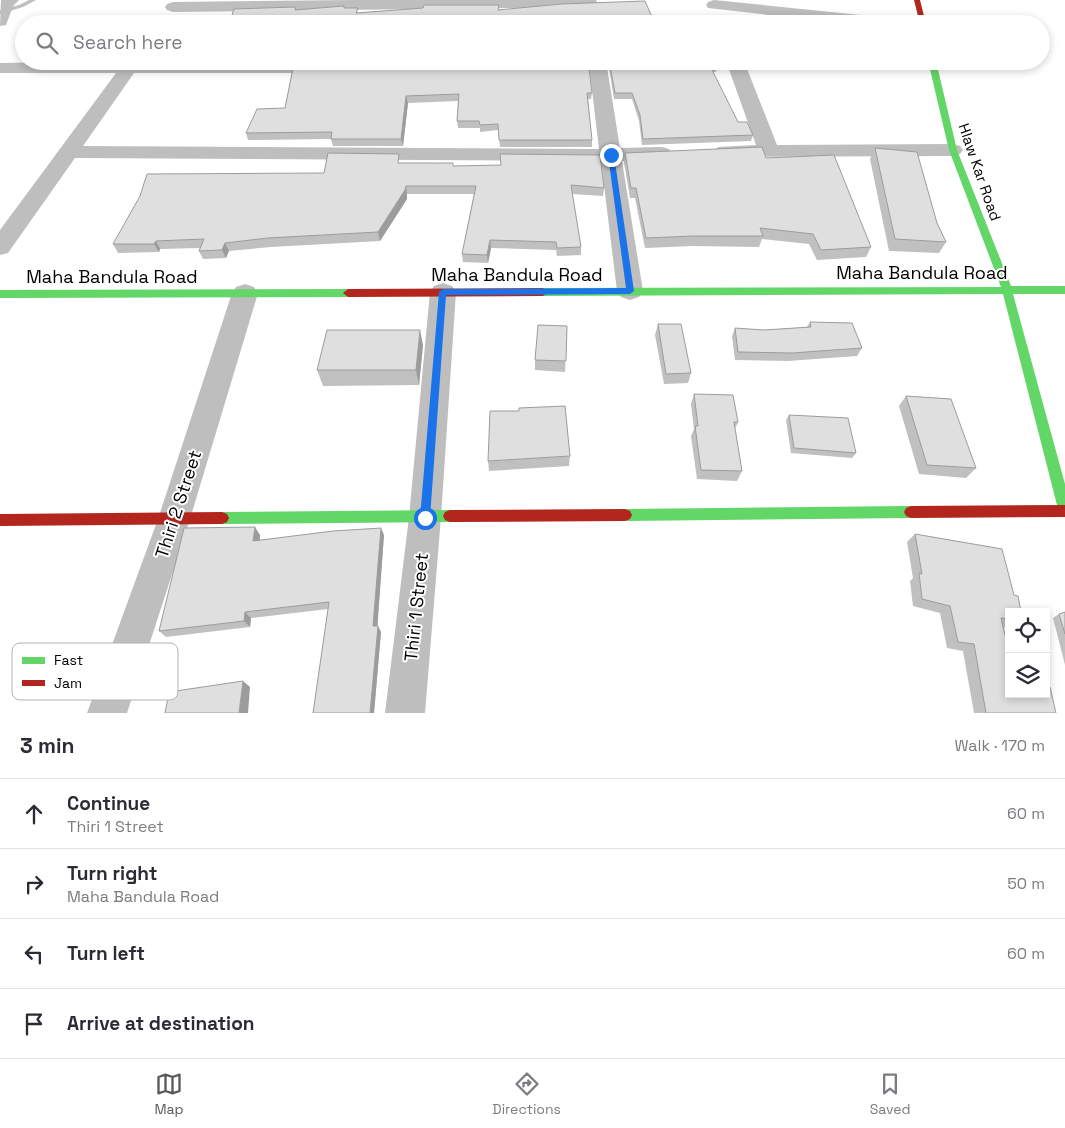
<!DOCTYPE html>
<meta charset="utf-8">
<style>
body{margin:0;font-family:"Space Grotesk",sans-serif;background:#f2f2f3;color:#2b2b33}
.controls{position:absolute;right:15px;bottom:15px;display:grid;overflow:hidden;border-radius:0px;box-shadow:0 2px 8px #0003}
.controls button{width:45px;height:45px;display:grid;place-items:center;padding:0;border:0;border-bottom:1px solid #e1e1e2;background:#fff;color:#2b2b33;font:25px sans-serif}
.stop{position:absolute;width:15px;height:15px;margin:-11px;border:4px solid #1a73e8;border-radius:50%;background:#fff}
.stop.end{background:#1a73e8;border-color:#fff;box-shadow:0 1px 5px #0008}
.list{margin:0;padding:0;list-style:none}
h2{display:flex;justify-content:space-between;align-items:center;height:65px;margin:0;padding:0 20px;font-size:21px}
h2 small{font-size:16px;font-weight:400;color:#7c7c81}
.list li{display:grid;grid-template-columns:32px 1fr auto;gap:15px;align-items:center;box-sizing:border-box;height:70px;padding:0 20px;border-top:1px solid #e1e1e2}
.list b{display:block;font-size:19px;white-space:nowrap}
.list p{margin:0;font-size:16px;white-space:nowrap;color:#7c7c81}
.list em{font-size:16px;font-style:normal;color:#7c7c81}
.icon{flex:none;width:28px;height:28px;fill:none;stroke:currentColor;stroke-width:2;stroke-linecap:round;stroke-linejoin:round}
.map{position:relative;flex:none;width:1065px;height:713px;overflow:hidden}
.search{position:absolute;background:#fff;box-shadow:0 2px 8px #0003;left:15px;right:15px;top:15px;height:55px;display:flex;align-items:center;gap:12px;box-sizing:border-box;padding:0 18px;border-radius:28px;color:#7c7c81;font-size:19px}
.sheet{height:345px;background:#fff}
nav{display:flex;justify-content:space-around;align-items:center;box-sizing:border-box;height:70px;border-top:1px solid #e1e1e2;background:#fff;font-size:14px;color:#7c7c81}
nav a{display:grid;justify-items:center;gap:2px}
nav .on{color:#595959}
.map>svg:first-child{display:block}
</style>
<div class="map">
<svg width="1065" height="713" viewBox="0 0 1065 713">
<rect width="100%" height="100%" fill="#fff"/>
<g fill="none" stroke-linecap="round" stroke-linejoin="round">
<path fill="#bfbfbf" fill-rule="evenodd" d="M 29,0 L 36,0 L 23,7 L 0,14 L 0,10 L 19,5 Z"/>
<path fill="#bebebe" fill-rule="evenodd" d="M 1,0 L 19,0 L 13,6 L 6,25 L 0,26 Z
M 356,0 L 596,0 L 597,2 L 595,5 L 589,7 L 173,12 L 167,10 L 165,7 L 167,4 L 173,2 Z
M 714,0 L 900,19 L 906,20 L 908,24 L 849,24 L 708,8 L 706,5 L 708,2 Z
M 125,61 L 606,61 L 620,148 L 662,147 L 669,149 L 672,153 L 669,157 L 622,161 L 643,291 L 639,297 L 630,300 L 621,297 L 617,291 L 601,161 L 75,158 L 8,253 L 0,255 L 0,230 L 116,73 L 0,73 L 0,63 ZM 134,73 L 590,73 L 599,149 L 83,146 Z
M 726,61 L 744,61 L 777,145 L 953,144 L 960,146 L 963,150 L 960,154 L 953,156 L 725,157 L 718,155 L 715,151 L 718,147 L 756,145 Z
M 443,283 L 452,286 L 456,292 L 441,517 L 425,713 L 385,713 L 409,517 L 430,292 L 434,286 Z
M 245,284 L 254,287 L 258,293 L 190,519 L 127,713 L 87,713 L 158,519 L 232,293 L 236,287 Z"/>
<path fill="#63d668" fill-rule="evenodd" d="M 928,61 L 936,61 L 957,150 L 1011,286 L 1065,286 L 1065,294 L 1013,294 L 1065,484 L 1065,515 L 1060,513 L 1058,509 L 1003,294 L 543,296 L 538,292 L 543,288 L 1001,287 L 949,150 Z
M 348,289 L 353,293 L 348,297 L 0,298 L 0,290 Z
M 911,506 L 916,508 L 918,512 L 916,516 L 911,518 L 625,521 L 620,519 L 618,515 L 620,511 L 625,509 Z
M 450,510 L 455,512 L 457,516 L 455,520 L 450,522 L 222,524 L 217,522 L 215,518 L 217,514 L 222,512 Z"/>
<path fill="#b3261e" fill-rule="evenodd" d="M 914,0 L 920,0 L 926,24 L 920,24 Z
M 543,288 L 548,292 L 543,296 L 348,297 L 343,293 L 348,289 Z
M 1065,505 L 1065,517 L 911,518 L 906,516 L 904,512 L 906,508 L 911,506 Z
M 625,509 L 630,511 L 632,515 L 630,519 L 625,521 L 450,522 L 445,520 L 443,516 L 445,512 L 450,510 Z
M 222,512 L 227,514 L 229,518 L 227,522 L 222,524 L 0,526 L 0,514 Z"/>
</g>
<path fill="#c0c0c0" d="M 608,61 L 714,61 L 717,66 L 716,72 L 713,72 L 738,122 L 753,135 L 751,141 L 642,145 L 639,121 L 632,99 L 614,99 Z
M 293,68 L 592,93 L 591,99 L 588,99 L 592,140 L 592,147 L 500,147 L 498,130 L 480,132 L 480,128 L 458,128 L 457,121 L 458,101 L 408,103 L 403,146 L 333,146 L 331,139 L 248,140 L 246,133 L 285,108 Z
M 875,148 L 937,223 L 946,242 L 939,253 L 889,251 L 870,159 Z
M 625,153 L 766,158 L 871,247 L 866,257 L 817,260 L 809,244 L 762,239 L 759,247 L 692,246 L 645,248 L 635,198 L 630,198 L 624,163 Z
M 401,163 L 453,163 L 453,166 L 604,188 L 603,196 L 572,194 L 581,247 L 581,255 L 557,256 L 556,250 L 491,248 L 488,263 L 463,262 L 462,254 L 474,194 L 407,194 L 407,199 L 380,241 L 271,247 L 229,251 L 226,258 L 203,259 L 199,251 L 200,248 L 160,249 L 159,252 L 118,253 L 113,244 L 324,173 Z
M 810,322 L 862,348 L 857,356 L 788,361 L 735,360 L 732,336 L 735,328 L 764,330 L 807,327 Z
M 658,324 L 691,373 L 688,383 L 664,384 L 655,335 Z
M 567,326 L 565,372 L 535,370 L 535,360 Z
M 423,345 L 419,385 L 323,386 L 317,370 Z
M 694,394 L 738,422 L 735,429 L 742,471 L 737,481 L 697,479 L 691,436 L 694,429 L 691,404 Z
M 906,396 L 976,468 L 966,478 L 919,474 L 899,406 Z
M 789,415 L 856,453 L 852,458 L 791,453 L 786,420 Z
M 570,456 L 569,466 L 489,471 L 488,461 Z
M 915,534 L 1009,612 L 1009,629 L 1003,627 L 1009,694 L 1056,713 L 974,713 L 963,651 L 947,648 L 940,613 L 913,606 L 910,581 L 913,578 L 907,542 Z
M 260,535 L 260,540 L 384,535 L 377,626 L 378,626 L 381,632 L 374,713 L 313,713 L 328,609 L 251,618 L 250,627 L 166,637 L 159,631 Z
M 1065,612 L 1065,665 L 1053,618 L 1059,614 Z"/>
<path fill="#9c9c9c" d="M 406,96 L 408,103 L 403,146 L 401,139 Z
M 406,186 L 407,194 L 407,199 L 380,241 L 378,232 Z
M 490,240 L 491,248 L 488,263 L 487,255 Z
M 156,241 L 160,249 L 159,252 L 154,244 Z
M 225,243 L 229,251 L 226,258 L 222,250 Z
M 420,330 L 423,345 L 419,385 L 416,370 Z
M 255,527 L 260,535 L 259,548 L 253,541 Z
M 381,528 L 384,535 L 377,632 L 373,626 Z
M 245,612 L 251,618 L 250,627 L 244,621 Z
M 378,626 L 381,632 L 374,713 L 370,713 Z
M 243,681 L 250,687 L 248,713 L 239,713 Z"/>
<path fill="#dfdfdf" stroke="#9c9c9c" d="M 645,1 L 655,24 L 229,24 L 234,9 L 295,7 L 295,10 L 344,6 L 344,8 L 358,8 L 356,13 L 423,8 L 424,5 L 499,5 L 498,10 L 561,4 Z
M 609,61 L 714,61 L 717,66 L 710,66 L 738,122 L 747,122 L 753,135 L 643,139 L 640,115 L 632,93 L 615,93 Z
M 293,68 L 589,68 L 592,93 L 587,93 L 592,140 L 499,140 L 498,124 L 480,125 L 479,121 L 457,121 L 459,94 L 406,96 L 401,139 L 331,139 L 332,132 L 246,133 L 257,109 L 285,108 Z
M 762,147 L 766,158 L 834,155 L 871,247 L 821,250 L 813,234 L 760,228 L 763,236 L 694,236 L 646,238 L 636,188 L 631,188 L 625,153 Z
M 875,148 L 917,152 L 937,223 L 946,242 L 895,239 Z
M 328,153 L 399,154 L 398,163 L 453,163 L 453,166 L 501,165 L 500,154 L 600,155 L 604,188 L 571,185 L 581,247 L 557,248 L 556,242 L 490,240 L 487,255 L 462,254 L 476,186 L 406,186 L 405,190 L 378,232 L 268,238 L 225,243 L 222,250 L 199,251 L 204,239 L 156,241 L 154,244 L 113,244 L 140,196 L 147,174 L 324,173 Z
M 810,322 L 852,323 L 862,348 L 792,353 L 738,352 L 735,328 L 764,330 L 811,327 Z
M 658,324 L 681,324 L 691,373 L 666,374 Z
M 538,325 L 567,326 L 566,361 L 535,360 Z
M 327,330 L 420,330 L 416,370 L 317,370 Z
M 694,394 L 733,395 L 738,422 L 734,422 L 742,471 L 701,470 L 695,426 L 698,426 Z
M 906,396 L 951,399 L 976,468 L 927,465 Z
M 565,406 L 570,456 L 488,461 L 490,411 L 519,411 L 519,408 Z
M 789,415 L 848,418 L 856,453 L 794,448 Z
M 255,527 L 253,541 L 333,531 L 381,528 L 373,626 L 378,626 L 370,713 L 313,713 L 329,602 L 245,612 L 244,621 L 159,631 L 184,528 Z
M 915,534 L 1002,549 L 1014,595 L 1018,596 L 1021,612 L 1009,612 L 1009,619 L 1001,618 L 1009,651 L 1009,694 L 1046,694 L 1046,687 L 1050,687 L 1056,713 L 986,713 L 974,644 L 958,642 L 950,606 L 922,599 L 919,573 L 922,574 Z
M 1065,612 L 1065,634 L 1059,614 Z
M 243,681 L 239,713 L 165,713 L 169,692 Z"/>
<path fill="#1a73e8" d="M 611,153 L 614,155 L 634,291 L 630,294 L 446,295 L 430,518 L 425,522 L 421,521 L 420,518 L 439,292 L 443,289 L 626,288 L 608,155 Z"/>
<g text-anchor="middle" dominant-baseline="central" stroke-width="4" stroke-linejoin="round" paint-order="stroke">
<g font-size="15" fill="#000" stroke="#fff">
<text transform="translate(980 172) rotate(71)">Hlaw Kar Road</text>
</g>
<g font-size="18" fill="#000" stroke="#fff">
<text x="922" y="272">Maha Bandula Road</text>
<text x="517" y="274">Maha Bandula Road</text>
<text x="112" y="276">Maha Bandula Road</text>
<text transform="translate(178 504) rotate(-72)">Thiri 2 Street</text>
<text transform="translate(416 607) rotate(-84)">Thiri 1 Street</text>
</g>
</g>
<rect x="12" y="643" width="166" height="57" rx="8" fill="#fff" stroke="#b2b2b2" stroke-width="1"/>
<rect x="22" y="657" width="23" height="7" fill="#63d668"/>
<rect x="22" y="680" width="23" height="6" fill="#b3261e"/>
<g font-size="14" fill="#000">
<text x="54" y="665">Fast</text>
<text x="54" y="688">Jam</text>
</g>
</svg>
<div class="controls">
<button><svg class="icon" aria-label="locate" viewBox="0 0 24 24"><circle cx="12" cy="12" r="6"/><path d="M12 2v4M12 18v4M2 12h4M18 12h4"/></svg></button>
<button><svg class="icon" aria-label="layers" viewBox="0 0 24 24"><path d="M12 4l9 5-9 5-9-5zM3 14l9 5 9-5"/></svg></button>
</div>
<div class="stop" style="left:425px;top:518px"></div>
<div class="stop end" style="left:611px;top:155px"></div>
<div class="search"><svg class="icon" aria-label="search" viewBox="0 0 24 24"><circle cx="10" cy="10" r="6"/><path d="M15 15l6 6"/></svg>Search here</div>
</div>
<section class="sheet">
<h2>3 min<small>Walk · 170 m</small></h2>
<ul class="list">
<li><svg class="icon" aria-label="ahead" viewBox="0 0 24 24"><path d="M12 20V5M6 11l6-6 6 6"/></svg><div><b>Continue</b><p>Thiri 1 Street</p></div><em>60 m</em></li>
<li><svg class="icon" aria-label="right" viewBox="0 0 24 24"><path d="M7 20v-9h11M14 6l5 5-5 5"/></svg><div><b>Turn right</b><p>Maha Bandula Road</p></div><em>50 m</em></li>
<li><svg class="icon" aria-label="left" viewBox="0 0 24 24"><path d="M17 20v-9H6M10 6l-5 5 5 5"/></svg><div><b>Turn left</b></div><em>60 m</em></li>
<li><svg class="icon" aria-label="arrive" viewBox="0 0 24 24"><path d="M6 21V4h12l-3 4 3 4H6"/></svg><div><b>Arrive at destination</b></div></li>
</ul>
</section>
<nav>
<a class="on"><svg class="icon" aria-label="map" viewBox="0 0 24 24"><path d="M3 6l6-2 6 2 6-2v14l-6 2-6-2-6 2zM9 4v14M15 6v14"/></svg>Map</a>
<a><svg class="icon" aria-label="directions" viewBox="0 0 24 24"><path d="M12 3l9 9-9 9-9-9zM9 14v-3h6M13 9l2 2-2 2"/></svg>Directions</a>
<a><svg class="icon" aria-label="saved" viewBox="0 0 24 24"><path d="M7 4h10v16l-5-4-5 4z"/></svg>Saved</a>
</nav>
